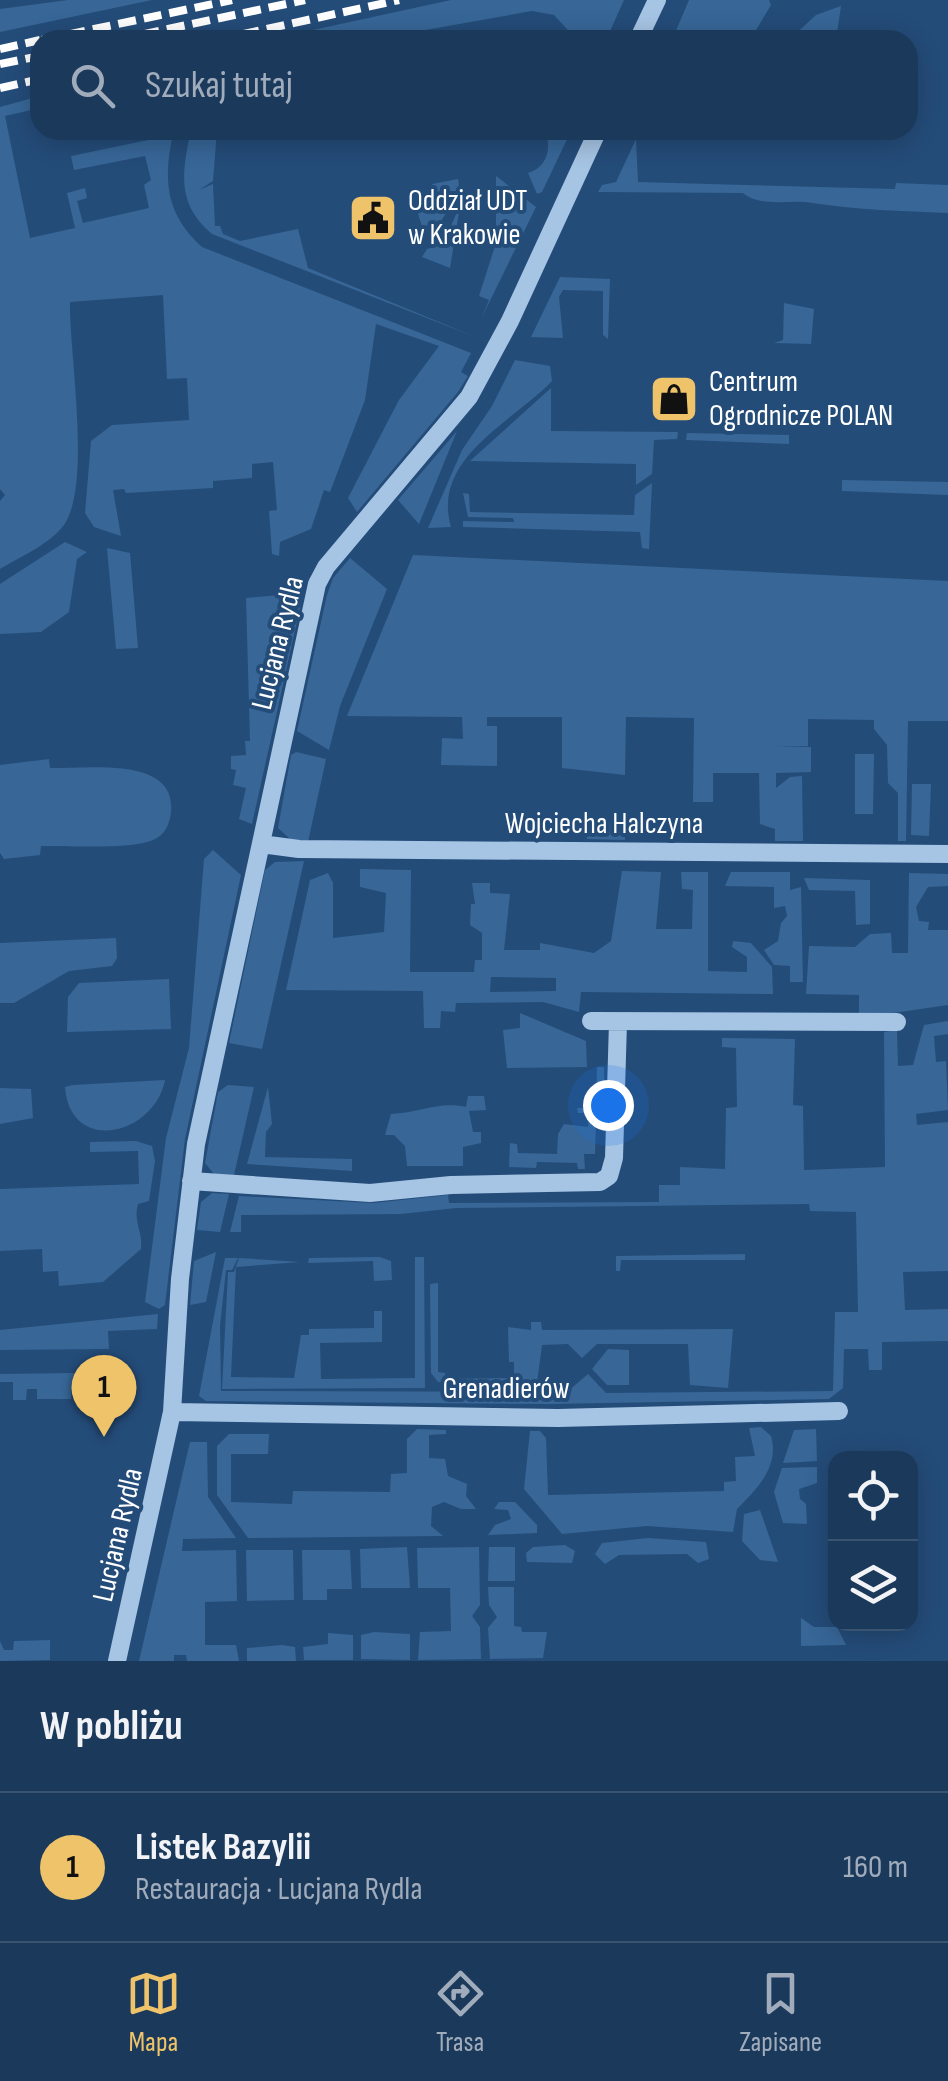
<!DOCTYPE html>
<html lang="pl">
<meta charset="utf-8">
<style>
body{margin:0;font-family:"Sofia Sans Condensed",sans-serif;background:#244061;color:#f1f3f6}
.controls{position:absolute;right:30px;bottom:30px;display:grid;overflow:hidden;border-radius:20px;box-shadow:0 5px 25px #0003}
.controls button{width:90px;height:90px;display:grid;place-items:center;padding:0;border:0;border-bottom:2px solid #395371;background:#1b395b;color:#f1f3f6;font:50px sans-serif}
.you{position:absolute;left:608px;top:1105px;width:35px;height:35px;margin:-25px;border:8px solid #fff;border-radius:50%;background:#1a73e8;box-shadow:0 0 0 15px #1a73e833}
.badge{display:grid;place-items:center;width:65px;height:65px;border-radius:50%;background:#eec36a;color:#111;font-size:32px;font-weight:700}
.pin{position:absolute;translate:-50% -82px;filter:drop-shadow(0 2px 5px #0008)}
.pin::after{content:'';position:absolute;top:52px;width:35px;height:30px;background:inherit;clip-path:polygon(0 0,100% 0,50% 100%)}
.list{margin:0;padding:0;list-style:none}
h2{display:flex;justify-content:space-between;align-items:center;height:130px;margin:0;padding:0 40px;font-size:42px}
h2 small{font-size:32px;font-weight:400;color:#a0acbb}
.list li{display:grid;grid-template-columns:65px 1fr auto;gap:30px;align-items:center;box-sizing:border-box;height:150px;padding:0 40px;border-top:2px solid #395371}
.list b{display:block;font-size:38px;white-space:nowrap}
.list p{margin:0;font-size:32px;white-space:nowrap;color:#a0acbb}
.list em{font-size:32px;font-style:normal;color:#a0acbb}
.icon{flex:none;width:55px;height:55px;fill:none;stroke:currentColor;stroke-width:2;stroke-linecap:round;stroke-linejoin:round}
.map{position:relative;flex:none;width:948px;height:1661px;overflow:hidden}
.search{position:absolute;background:#1b395b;box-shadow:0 5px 25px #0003;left:30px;right:30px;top:30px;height:110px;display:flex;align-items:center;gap:25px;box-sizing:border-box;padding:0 35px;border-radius:30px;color:#a0acbb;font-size:38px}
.sheet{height:280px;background:#1b395b}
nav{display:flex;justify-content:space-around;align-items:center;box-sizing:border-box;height:140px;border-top:2px solid #395371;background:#1b395b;font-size:28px;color:#a0acbb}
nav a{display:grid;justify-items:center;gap:5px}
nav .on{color:#eec36a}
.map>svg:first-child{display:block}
</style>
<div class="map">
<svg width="948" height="1661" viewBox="0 0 948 1661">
<rect width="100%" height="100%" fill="#244c79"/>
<path fill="#376697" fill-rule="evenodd" d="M 68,0 L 152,0 L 0,32 L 0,9 Z
M 451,0 L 624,0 L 606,40 L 577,40 L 554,15 L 532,11 L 369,40 L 267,40 Z
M 689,0 L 769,0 L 771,5 L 750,40 L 672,40 Z
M 841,6 L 837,33 L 825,40 L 789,40 L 816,15 Z
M 40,96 L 40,108 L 5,116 L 30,238 L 75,228 L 67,193 L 85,188 L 87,198 L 77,201 L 83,223 L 149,208 L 144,185 L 151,180 L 145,156 L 74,170 L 71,156 L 163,137 L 163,130 L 174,130 C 163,177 164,213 202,247 L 471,353 L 461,372 L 468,376 L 458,392 L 357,512 L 348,498 L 399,400 L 439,346 L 376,324 L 365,400 L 330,492 L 324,490 L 311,529 L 280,542 L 279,556 L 272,554 L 269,511 L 277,510 L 273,462 L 252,464 L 252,478 L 213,481 L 213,488 L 126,493 L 124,489 L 113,490 L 121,536 L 94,527 L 85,513 L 91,441 L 112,425 L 189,420 L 187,378 L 167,379 L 163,295 L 70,302 C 69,353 92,484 64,525 C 50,544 20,557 0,569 L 0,501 L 5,495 L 0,489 L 0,107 Z
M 191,130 L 217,130 L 213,181 L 199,190 L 213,184 L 215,226 L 220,226 L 223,234 L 240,241 L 298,229 L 308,268 L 478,338 L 212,234 C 176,204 182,172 191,130 Z
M 544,130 L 571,131 L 542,192 L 537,194 L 528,173 C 547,168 553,146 544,130 Z
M 636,139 L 638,182 L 895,189 L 896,183 L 948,185 L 948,213 C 902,211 858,210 812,203 C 790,199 761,208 743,193 L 598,192 L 602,185 L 616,182 Z
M 496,176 L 536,207 L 481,319 L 489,300 L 479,296 L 496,243 Z
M 458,179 L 460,192 L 439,224 L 422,226 L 414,202 L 434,197 L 432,184 Z
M 460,206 L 450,268 L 422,257 L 427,249 L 442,245 Z
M 560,277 L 610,279 L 608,339 L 603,335 L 603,291 L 563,290 L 559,297 L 563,338 L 531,337 Z
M 784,303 L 814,309 L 811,344 L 774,343 L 783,340 Z
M 515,360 L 550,366 L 552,381 C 513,422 431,458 451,527 L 428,528 L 462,450 L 492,406 Z
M 551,388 L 551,431 L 678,432 L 677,439 L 654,440 L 652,474 L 636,485 L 636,464 L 470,461 Z
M 457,431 L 419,524 L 398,500 Z
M 687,433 L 789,435 L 789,444 L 686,440 Z
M 842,480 L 948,482 L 948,495 L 842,491 Z
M 652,483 L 649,549 L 642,548 L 640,532 L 463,527 L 463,521 L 514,522 L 513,518 L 468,517 L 463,493 L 469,494 L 470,512 L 634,515 L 635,495 Z
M 65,542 L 87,552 L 77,559 L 69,612 L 41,632 L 0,634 L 0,584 Z
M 107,548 L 130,553 L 138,648 L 116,649 Z
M 413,555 L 948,581 L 948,721 L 908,721 L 906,841 L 898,841 L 898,793 L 888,783 L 887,745 L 874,729 L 874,720 L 808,719 L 808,746 L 776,746 L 811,747 L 811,772 L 776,773 L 776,788 L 790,777 L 802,776 L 803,841 L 775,841 L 775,829 L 760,824 L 759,773 L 713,773 L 713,802 L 693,802 L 694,718 L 626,717 L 625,775 L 562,768 L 562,717 L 487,717 L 487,726 L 497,726 L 497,766 L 441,765 L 442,738 L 463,739 L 462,717 L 347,716 Z
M 350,558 L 387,589 L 340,706 L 329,750 L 297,731 L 327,595 L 333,578 Z
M 303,593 L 298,617 L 252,824 L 239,819 L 246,788 L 233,785 L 236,770 L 231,769 L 231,756 L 246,755 L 245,741 L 250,741 L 246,598 Z
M 296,752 L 326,759 L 308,842 L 290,839 L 278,828 L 291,755 Z
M 855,754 L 874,754 L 873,814 L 855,814 Z
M 49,759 L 50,768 C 86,769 177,755 171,812 C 170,822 166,833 157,838 C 135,851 68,845 41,846 L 40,855 L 4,859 L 0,853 L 0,765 Z
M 912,784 L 931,784 L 929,836 L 911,835 Z
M 586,822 L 625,822 L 625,840 L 587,839 Z
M 213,850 L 241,875 L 185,1139 L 165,1305 L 159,1309 L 145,1302 L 166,1138 L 189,1048 L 204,859 Z
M 304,861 L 262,1049 L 229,1043 L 265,870 L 275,862 Z
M 360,869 L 411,870 L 410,972 L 474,972 L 475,960 L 482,960 L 482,933 L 470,925 L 471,904 L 475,904 L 472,883 L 490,883 L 490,893 L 510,894 L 504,950 L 540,950 L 540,943 L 594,953 L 611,941 L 622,871 L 661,872 L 656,929 L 692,929 L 693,890 L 682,889 L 681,872 L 708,872 L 708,971 L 747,972 L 747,957 L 732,947 L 733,941 L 751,943 L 772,967 L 773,994 L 581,992 L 579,1012 L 543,1002 L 456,1003 L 455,1012 L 441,1011 L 440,1028 L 424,1028 L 423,991 L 286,990 L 310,880 L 328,873 L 333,883 L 333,938 L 384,932 L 386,893 L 360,887 ZM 491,977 L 556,978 L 556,991 L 490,992 Z
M 731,872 L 790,872 L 790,890 L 801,887 L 803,982 L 790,982 L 790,966 L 774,965 L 764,950 L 778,941 L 781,923 L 787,916 L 785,906 L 774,908 L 774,887 L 725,886 Z
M 909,873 L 948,874 L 948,886 L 928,887 L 916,907 L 919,921 L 929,922 L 928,930 L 948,930 L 948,1005 L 859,1018 L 859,995 L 806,994 L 809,946 L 855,947 L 870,934 L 891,933 L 892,953 L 908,953 Z
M 804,878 L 870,880 L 870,924 L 856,925 L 855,891 L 809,890 Z
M 116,938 L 117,958 L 112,966 L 69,971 L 14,1003 L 0,1003 L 0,943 Z
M 169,979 L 171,1029 L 67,1032 L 68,997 L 79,983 Z
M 520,1013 L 586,1041 L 587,1067 L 507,1068 L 503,1030 L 520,1028 Z
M 948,1021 L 948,1034 L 934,1036 L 936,1062 L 946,1061 L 948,1110 L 916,1114 L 917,1125 L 948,1122 L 948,1271 L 903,1272 L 905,1310 L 948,1309 L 948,1341 L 882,1342 L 882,1370 L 869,1370 L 868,1349 L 844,1349 L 843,1388 L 829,1399 L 549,1404 L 206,1401 L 199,1396 L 225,1258 L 238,1258 L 232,1270 L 226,1270 L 220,1326 L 221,1391 L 567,1392 L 588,1374 L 606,1393 L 833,1391 L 835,1312 L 858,1312 L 856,1212 L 810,1211 L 809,1204 L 456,1208 L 401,1214 L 241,1215 L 241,1232 L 230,1232 L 239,1196 L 373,1203 L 448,1195 L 449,1203 L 659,1202 L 659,1185 L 680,1185 L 680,1167 L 725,1169 L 726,1108 L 737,1107 L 736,1048 L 722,1047 L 722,1038 L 795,1039 L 793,1105 L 803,1106 L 804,1170 L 885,1167 L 884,1032 L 897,1030 L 898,1066 L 913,1065 L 924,1025 Z
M 597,1067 L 604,1067 L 605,1121 L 596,1122 L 595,1154 L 584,1154 L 585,1169 L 578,1169 L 577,1163 L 537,1162 L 536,1168 L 509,1167 L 510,1143 L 517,1144 L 518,1153 L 557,1154 L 558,1134 L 564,1124 L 588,1127 L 589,1113 L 578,1113 L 577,1108 L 586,1108 L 587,1100 L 596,1099 Z
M 165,1080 C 154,1136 70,1155 65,1087 L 73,1085 Z
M 228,1085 L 254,1087 L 234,1175 L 214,1174 L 205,1163 L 218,1092 Z
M 268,1087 L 272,1124 L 266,1132 L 265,1157 L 352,1159 L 352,1171 L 247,1164 Z
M 0,1088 L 31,1089 L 33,1118 L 0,1124 Z
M 468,1096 L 484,1096 L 486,1110 L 469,1111 L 473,1132 L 481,1132 L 481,1143 L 463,1147 L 463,1166 L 407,1166 L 405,1146 L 394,1135 L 385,1135 L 391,1114 C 419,1113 440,1101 466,1107 Z
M 136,1141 L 152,1146 L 155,1161 L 149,1201 L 138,1204 C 133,1222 143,1231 141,1249 L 103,1282 L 59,1286 L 58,1271 L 43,1272 L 42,1249 L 0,1251 L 0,1189 L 139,1184 L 138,1151 L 90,1152 L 90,1142 Z
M 212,1193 L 229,1194 L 220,1232 L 197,1230 L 201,1202 Z
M 216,1252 L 206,1302 L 190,1305 L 194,1261 Z
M 745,1254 L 745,1260 L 621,1260 L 620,1271 L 616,1271 L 616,1256 Z
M 380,1257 L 391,1261 L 392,1280 L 374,1281 L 373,1261 L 308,1263 L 309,1258 Z
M 415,1257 L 424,1257 L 425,1388 L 222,1389 L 228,1272 L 234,1272 L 239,1258 L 300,1262 L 236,1267 L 231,1377 L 294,1378 L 301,1335 L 309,1335 L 309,1329 L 374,1328 L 374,1311 L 382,1311 L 382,1342 L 320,1343 L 321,1379 L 415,1378 Z
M 438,1283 L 438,1372 L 445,1373 L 446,1379 L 514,1378 L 514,1362 L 509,1362 L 508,1327 L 531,1330 L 531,1322 L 541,1322 L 542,1330 L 733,1329 L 728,1388 L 690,1385 L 688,1344 L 597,1344 L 582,1358 L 568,1344 L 542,1345 L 537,1383 L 438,1382 L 431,1373 L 430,1284 Z
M 158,1314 L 157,1329 L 108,1331 L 109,1349 L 0,1350 L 0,1330 Z
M 608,1349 L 629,1350 L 629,1385 L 607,1385 L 592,1369 Z
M 74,1373 L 71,1399 L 37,1399 L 37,1389 L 27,1389 L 26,1400 L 13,1400 L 13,1382 L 0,1382 L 0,1374 Z
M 761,1427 L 771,1436 C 780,1467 756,1490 737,1509 L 733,1532 L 647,1526 L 562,1534 L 524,1489 L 530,1431 L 540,1431 L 546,1438 L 548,1495 L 724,1491 L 724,1482 L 736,1481 L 735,1457 L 755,1456 L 749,1428 Z
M 417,1429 L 446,1430 L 446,1434 L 429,1435 L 429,1458 L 445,1459 L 448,1476 L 467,1484 L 466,1496 L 476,1509 L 461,1509 L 444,1502 L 432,1507 L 431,1526 L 443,1536 L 248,1538 L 217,1495 L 217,1446 L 229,1434 L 269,1434 L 268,1454 L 231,1454 L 231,1502 L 292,1504 L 293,1491 L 390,1492 L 391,1474 L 407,1473 L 407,1439 Z
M 816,1429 L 817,1461 L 783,1463 L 794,1430 Z
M 190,1442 L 207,1442 L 208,1497 L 236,1538 L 183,1539 L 182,1551 L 236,1550 L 237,1601 L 205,1602 L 205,1645 L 236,1645 L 239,1661 L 187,1661 L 186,1655 L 174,1655 L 174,1661 L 139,1661 Z
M 817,1467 L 817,1483 L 799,1489 L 800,1499 L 806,1504 L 807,1524 L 783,1523 L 774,1492 L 782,1468 Z
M 499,1502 L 515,1502 L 537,1525 L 537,1533 L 488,1535 L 495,1525 L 511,1519 L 508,1510 L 494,1509 Z
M 760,1510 L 778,1562 L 760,1560 L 742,1541 L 744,1514 Z
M 648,1538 L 706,1542 L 709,1559 L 698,1563 L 687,1554 L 619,1555 L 605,1564 L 595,1554 L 602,1543 Z
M 565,1545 L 575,1551 L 572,1563 L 527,1562 L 526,1553 L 533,1547 Z
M 407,1547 L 410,1588 L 361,1588 L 360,1549 Z
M 479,1547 L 480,1605 L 472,1616 L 480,1627 L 481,1659 L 418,1660 L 420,1632 L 451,1631 L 450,1588 L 418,1588 L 417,1548 Z
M 489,1547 L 515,1547 L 515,1581 L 488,1581 Z
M 246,1550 L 293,1550 L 294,1600 L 247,1601 Z
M 302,1550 L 350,1550 L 352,1589 L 327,1589 L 327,1600 L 303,1600 Z
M 488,1587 L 514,1587 L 514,1626 L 521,1627 L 522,1632 L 547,1632 L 543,1658 L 490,1659 L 488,1628 L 497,1617 L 489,1605 Z
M 801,1618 L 814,1627 L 837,1627 L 846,1645 L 801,1646 Z
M 374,1632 L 410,1634 L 410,1660 L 361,1659 L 361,1635 Z
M 328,1633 L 353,1635 L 353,1660 L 304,1660 L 303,1647 L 328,1644 Z
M 50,1640 L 50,1660 L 0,1661 L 0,1641 L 4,1650 L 13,1650 L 14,1641 Z
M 282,1645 L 295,1647 L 296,1661 L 247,1661 L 247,1648 Z"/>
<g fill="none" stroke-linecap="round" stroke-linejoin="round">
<path stroke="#a6c4e4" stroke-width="18" d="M 638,40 L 657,0
M 261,844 L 299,849 L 948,854
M 591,1021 L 897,1022
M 191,1181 L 370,1193 L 451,1185 L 600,1182 L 609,1176 L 614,1158 L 618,1022
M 172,1412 L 558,1418 L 839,1411
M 117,1661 L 172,1412 L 180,1279 L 196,1144 L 317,584 L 326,567 L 469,397 L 510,321 L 598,130"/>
<path stroke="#fff" stroke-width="8" stroke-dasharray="18 8" stroke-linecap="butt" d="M 42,40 L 232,0
M 116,40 L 305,0
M 216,40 L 399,0
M 0,49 L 40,40
M 0,64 L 40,56
M 0,88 L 40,79"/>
</g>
<defs>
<g id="civic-square" transform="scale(2.5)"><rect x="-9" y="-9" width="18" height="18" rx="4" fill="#eec36a" stroke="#244c79"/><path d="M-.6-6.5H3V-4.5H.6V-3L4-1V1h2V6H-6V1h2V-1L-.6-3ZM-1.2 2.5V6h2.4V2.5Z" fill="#111"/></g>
<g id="shop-square" transform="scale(2.5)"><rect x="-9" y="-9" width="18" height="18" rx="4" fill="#eec36a" stroke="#244c79"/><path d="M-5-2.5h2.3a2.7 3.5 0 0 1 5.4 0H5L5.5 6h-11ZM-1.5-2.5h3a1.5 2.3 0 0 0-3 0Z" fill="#111"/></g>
</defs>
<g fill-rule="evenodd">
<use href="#civic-square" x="373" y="218"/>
<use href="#shop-square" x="674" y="399"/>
</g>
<g text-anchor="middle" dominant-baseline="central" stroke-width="8" stroke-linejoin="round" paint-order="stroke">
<g font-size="30" fill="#fff" stroke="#244c79" text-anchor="start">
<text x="408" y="201">Oddział UDT<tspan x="408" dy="34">w Krakowie</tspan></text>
<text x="709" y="382">Centrum<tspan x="709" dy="34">Ogrodnicze POLAN</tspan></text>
</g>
<g font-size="30" fill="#fff" stroke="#244c79">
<text transform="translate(278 643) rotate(-76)">Lucjana Rydla</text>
<text x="604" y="824">Wojciecha Halczyna</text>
<text x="506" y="1389">Grenadierów</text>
<text transform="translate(118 1535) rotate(-77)">Lucjana Rydla</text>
</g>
</g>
</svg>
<div class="controls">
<button><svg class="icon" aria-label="locate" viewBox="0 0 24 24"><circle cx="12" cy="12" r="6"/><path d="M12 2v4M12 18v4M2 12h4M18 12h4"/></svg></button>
<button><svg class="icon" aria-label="layers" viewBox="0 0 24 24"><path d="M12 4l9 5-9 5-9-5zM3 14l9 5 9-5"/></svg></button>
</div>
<div class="you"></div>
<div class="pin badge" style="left:104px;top:1437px">1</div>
<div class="search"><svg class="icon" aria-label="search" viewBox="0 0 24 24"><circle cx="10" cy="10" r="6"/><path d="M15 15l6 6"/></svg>Szukaj tutaj</div>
</div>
<section class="sheet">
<h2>W pobliżu<small></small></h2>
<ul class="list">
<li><span class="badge">1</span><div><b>Listek Bazylii</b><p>Restauracja · Lucjana Rydla</p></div><em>160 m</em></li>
</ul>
</section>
<nav>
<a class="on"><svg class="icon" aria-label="map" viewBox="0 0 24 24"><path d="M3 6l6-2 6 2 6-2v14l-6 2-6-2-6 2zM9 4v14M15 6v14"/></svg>Mapa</a>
<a><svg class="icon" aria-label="directions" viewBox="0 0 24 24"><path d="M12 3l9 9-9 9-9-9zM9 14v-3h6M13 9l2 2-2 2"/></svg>Trasa</a>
<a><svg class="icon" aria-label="saved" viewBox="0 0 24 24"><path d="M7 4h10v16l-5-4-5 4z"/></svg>Zapisane</a>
</nav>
